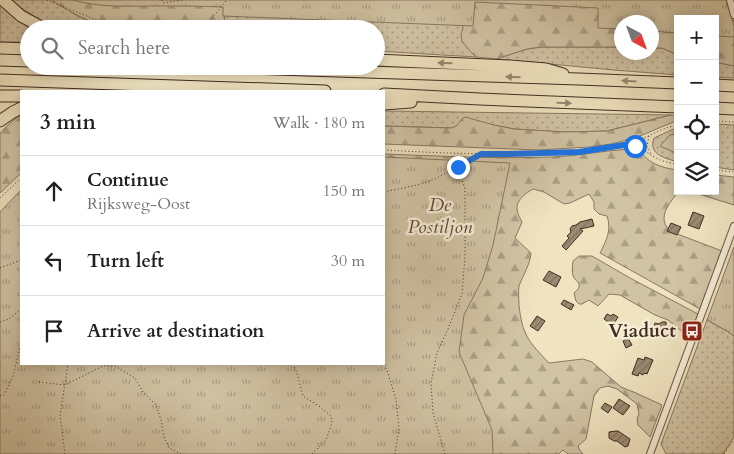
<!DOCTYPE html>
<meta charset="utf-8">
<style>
body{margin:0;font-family:Cardo,serif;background:#f2f2f2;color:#202124}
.controls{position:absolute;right:15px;top:15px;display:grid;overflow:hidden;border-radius:0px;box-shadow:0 2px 12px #0003}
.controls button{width:45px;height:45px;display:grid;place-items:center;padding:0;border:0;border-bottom:1px solid #e0e0e0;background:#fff;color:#202124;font:25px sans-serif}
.compass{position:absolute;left:614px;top:15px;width:45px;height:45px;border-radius:50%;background:#fff;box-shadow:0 2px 12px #0003;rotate:139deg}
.stop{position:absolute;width:15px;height:15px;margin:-11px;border:4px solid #1a73e8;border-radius:50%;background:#fff}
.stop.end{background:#1a73e8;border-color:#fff;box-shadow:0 1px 5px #0008}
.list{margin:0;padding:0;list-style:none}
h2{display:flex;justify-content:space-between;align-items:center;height:65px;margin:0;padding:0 20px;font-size:21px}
h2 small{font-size:16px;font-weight:400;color:#757577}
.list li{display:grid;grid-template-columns:32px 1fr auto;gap:15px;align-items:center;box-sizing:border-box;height:70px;padding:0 20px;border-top:1px solid #e0e0e0}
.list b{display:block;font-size:19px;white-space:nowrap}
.list p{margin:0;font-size:16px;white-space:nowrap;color:#757577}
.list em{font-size:16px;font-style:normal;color:#757577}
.icon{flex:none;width:28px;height:28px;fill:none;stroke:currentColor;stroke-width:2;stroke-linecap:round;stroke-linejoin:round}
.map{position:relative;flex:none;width:734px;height:454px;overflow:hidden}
.search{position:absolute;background:#fff;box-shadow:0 2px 12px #0003;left:20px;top:20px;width:365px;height:55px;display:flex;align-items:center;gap:12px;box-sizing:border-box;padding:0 18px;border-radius:28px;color:#757577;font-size:19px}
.panel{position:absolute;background:#fff;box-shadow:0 2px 12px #0003;left:20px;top:90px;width:365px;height:275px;border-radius:0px}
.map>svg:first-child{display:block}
</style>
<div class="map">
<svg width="734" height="454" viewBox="0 0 734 454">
<defs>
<pattern id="grass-dots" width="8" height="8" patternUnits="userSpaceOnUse" patternTransform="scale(1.25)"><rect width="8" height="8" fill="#d1c4a5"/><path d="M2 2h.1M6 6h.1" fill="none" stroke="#ab9f86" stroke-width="1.8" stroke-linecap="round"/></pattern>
<pattern id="forest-firs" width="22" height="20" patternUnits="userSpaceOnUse" patternTransform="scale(1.25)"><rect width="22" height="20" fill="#d1c4a5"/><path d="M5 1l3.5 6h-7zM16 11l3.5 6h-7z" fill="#ab9f86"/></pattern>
<pattern id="park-tufts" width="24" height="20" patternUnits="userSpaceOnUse" patternTransform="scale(1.25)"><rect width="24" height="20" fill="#d1c4a5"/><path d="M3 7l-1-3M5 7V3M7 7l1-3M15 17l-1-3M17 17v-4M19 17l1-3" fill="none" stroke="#ab9f86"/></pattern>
<pattern id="building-hatch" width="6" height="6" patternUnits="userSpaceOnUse" patternTransform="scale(1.25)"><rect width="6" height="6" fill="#9b8b73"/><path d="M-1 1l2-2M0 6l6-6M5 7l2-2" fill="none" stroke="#80725e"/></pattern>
</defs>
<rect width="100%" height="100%" fill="#efe3c0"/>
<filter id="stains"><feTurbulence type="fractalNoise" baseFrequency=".004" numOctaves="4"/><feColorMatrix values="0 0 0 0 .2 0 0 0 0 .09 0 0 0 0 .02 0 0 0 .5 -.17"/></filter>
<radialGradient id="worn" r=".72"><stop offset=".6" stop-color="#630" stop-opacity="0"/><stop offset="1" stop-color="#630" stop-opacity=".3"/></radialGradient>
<path fill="url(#grass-dots)" stroke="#897862" d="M 10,0 L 52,0 L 74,14 L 93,23 L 111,29 L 56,29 L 45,24 Z
M 470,0 L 465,44 L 476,57 L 376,51 L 376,29 L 225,29 L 224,7 Z
M 0,2 L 41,29 L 29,29 L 29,42 L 0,42 Z
M 541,47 L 621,47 L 622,52 L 652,52 L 652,48 L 662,48 L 678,55 L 678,75 L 614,70 L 496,59 L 527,49 Z
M 715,62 L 734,66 L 734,78 L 715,77 Z
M 384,111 L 671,115 L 607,131 L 565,132 L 514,129 L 462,119 C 459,124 457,127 451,128 L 384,126 Z
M 715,124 L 734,125 L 734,170 L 715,167 Z
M 678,127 L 678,162 C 665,158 648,155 654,138 Z
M 707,320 L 727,331 L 734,336 L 734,437 L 723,454 L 666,454 L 661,444 Z"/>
<path fill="url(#forest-firs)" stroke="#897862" d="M 52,0 L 223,0 L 225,29 L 111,29 C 90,22 70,13 52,0 Z
M 470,0 L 727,0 L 734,22 L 734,66 L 715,62 L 715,19 L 678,19 L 678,55 L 662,48 L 652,48 L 652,22 L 622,22 L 621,47 L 541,47 L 527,49 L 496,59 L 476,57 L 469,50 L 462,41 L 461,35 Z
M 21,114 L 21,173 L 0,193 L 0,133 L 6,127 Z
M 671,115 L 678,116 L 678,120 L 635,138 L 611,144 L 589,147 L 539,150 L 384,144 L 384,126 L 451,128 C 460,126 458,121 465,117 L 494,125 L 514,129 L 565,132 L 607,131 Z
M 678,134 L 678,154 L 660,146 L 670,135 Z
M 628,149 C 642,151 642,156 653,163 C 661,167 669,169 678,170 L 678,191 L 679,191 C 669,203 655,220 672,232 L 722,251 L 700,309 L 600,253 C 606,241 612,230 607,216 L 599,214 L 594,209 L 594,202 L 589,194 L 570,203 L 564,204 L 544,192 L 533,189 C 526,193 516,200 517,209 C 517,213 520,218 522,222 L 515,238 L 531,253 C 530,265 523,275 519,286 C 518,291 519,300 519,305 C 522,335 529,342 549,363 L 583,359 L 592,362 L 621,387 L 636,393 L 662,405 L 650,437 L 638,425 L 637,419 L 639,414 L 637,404 L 617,389 L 608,386 L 600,388 L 594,396 L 586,439 L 578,446 L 579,449 L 583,454 L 568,454 L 563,450 L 559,454 L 368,454 L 384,364 L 384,154 C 440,156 496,159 552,157 C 577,156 602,151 628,149 Z
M 715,175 L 734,177 L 734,205 L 689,191 L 715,191 Z
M 579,256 L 592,256 L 630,278 L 698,314 L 689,337 L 668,320 L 655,315 L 620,295 L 609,294 L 598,306 L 589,300 L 582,304 L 579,304 L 576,301 L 574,293 L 579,288 L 579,283 C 571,277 572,271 573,261 Z"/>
<path fill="url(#park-tufts)" stroke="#897862" d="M 73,0 L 726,0 L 734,26 L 734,37 L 715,36 L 715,19 L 678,19 L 678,33 L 652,31 L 652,22 L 622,22 L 621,29 L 598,28 L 598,8 L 475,2 L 473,26 L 223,16 L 223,7 C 201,6 179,6 157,6 C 129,6 100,8 73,0 Z
M 384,157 L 510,163 L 493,245 L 483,278 L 464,315 L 459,352 L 492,430 L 493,454 L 0,454 L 0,212 L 21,190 L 21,364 L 384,364 Z
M 734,247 L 734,336 L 727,331 L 707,320 Z"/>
<path fill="url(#building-hatch)" stroke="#412c1f" d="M 693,212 L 704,216 L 699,229 L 688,225 Z
M 592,219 L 594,226 L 580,229 L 583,231 L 566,250 L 562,246 L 569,238 L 567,236 L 571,232 L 570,229 L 572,226 L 576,225 L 580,222 Z
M 671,223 L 681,227 L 677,235 L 667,231 Z
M 549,271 L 561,277 L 556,287 L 543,280 Z
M 564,300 L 574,305 L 571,310 L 561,304 Z
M 607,314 L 611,316 L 613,314 L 618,317 L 613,325 L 604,319 Z
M 537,316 L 545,321 L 538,331 L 530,326 Z
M 662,322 L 666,322 L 666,325 L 662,336 L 657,335 L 656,338 L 650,336 L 655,323 L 659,324 Z
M 628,338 L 632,345 L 626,348 L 623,341 Z
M 645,357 L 653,360 L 647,374 L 644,373 L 643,375 L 639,373 L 638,376 L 632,374 L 638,358 L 644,360 Z
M 619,399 L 630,406 L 623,415 L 613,408 Z
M 605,403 L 612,407 L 608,413 L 601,408 Z
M 616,431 L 618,431 L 630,439 L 628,446 L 625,447 L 617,441 L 614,441 L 609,438 L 609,432 Z"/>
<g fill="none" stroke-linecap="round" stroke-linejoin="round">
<g stroke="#6c5a47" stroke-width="8">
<path id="street" d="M 730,0 L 734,15
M 650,454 L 734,226"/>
</g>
<g stroke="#412c1f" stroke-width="13">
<path id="highway" d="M 3,0 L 21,16 L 45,29
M 0,48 L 29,49
M 0,60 L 29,61
M 376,60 L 510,66 L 546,69 L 563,74
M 188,66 L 579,79 L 678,83
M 0,80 L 325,91
M 715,85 L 734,86
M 384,94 L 480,99 L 678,107
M 0,96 L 21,96
M 384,104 L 411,102
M 715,108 L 734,109
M 0,121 L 13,112 L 21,108"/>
</g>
<path stroke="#412c1f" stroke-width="1" stroke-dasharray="1 2.5" stroke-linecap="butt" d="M 47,0 L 99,21 L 121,26 L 161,29
M 162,0 L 163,3 L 182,0
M 203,29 L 226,1 L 226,0
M 715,121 L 734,122
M 649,136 L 647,146 L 651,154
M 628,146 C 641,146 646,153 658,159 C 664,162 671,163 678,164
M 384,150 C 436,153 489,155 541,153 C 569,152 597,151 625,145 C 643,141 659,128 678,125
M 715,170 L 734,172
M 384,192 L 417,185 L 435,179 L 480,154
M 0,198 L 21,178
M 0,268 L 21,260
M 0,322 L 9,319 L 21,309
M 384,361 L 396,399 L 399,428 L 395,454
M 293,364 L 297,373 L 303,396 L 319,406 L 331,416 L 332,423 L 326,440 L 312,454
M 39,382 L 65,385 L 103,366 L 115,366 L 135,378 L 143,392 L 156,405 L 161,420 L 164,437 L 169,448 L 181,454
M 0,396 L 4,395 L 13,376 L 21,343
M 65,454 L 60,415 L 68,364
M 445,454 L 433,413 L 431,383 L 437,353 L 448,329 L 462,294 L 465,257 L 465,189 L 458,167
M 724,454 L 734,440"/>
<use href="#street" stroke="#f5edd6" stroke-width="6"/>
<use href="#highway" stroke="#efe3c0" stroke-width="11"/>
</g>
<defs><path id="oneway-solid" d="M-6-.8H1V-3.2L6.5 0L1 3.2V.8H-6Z" transform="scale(1.25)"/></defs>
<g fill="#988870">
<use href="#oneway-solid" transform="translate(445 63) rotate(-178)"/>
<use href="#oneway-solid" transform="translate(513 77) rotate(-178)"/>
<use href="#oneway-solid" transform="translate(629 81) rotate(-177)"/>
<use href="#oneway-solid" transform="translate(564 103) rotate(2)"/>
</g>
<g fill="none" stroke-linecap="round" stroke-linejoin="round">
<path stroke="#1a73e8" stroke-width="6" d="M 458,167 L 481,154 L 508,154 L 579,152 L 624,145 L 635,146"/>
</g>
<defs>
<g id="bus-square" transform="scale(1.125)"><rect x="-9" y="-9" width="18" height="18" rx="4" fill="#8f2418" stroke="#f5edd6"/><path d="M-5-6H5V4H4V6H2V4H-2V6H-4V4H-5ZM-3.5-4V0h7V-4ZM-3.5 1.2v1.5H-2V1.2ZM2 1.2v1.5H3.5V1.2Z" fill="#fff"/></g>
</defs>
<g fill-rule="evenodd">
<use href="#bus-square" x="692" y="331"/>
</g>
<g text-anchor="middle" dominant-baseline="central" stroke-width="5" stroke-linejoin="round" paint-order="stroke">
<g font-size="19" font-style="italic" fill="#5e4a3a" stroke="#f5edd6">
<text x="440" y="205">De<tspan x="440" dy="22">Postiljon</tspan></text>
</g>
<g font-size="19" font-weight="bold" fill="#412c1f" stroke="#f5edd6" text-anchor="end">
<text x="676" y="331">Viaduct</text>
</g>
</g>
<rect width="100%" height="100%" filter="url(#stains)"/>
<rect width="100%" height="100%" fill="url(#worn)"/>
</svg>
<div class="controls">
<button>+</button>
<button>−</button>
<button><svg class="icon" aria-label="locate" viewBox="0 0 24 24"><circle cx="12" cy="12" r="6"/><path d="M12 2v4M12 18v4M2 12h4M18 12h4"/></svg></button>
<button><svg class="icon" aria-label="layers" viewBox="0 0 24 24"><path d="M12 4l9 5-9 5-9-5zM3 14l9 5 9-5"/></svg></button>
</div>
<svg class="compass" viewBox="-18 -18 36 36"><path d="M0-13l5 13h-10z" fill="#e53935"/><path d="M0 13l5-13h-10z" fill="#757577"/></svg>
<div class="stop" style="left:635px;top:146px"></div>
<div class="stop end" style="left:458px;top:167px"></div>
<div class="search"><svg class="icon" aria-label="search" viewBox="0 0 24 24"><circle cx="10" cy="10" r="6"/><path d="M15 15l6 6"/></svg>Search here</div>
<section class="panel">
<h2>3 min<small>Walk · 180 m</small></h2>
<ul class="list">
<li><svg class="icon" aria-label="ahead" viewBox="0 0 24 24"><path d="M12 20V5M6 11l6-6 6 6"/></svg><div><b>Continue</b><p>Rijksweg-Oost</p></div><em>150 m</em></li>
<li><svg class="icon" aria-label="left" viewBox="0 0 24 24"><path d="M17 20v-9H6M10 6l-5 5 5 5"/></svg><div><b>Turn left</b></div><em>30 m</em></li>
<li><svg class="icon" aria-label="arrive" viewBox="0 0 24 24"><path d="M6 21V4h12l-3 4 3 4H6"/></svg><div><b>Arrive at destination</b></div></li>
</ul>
</section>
</div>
